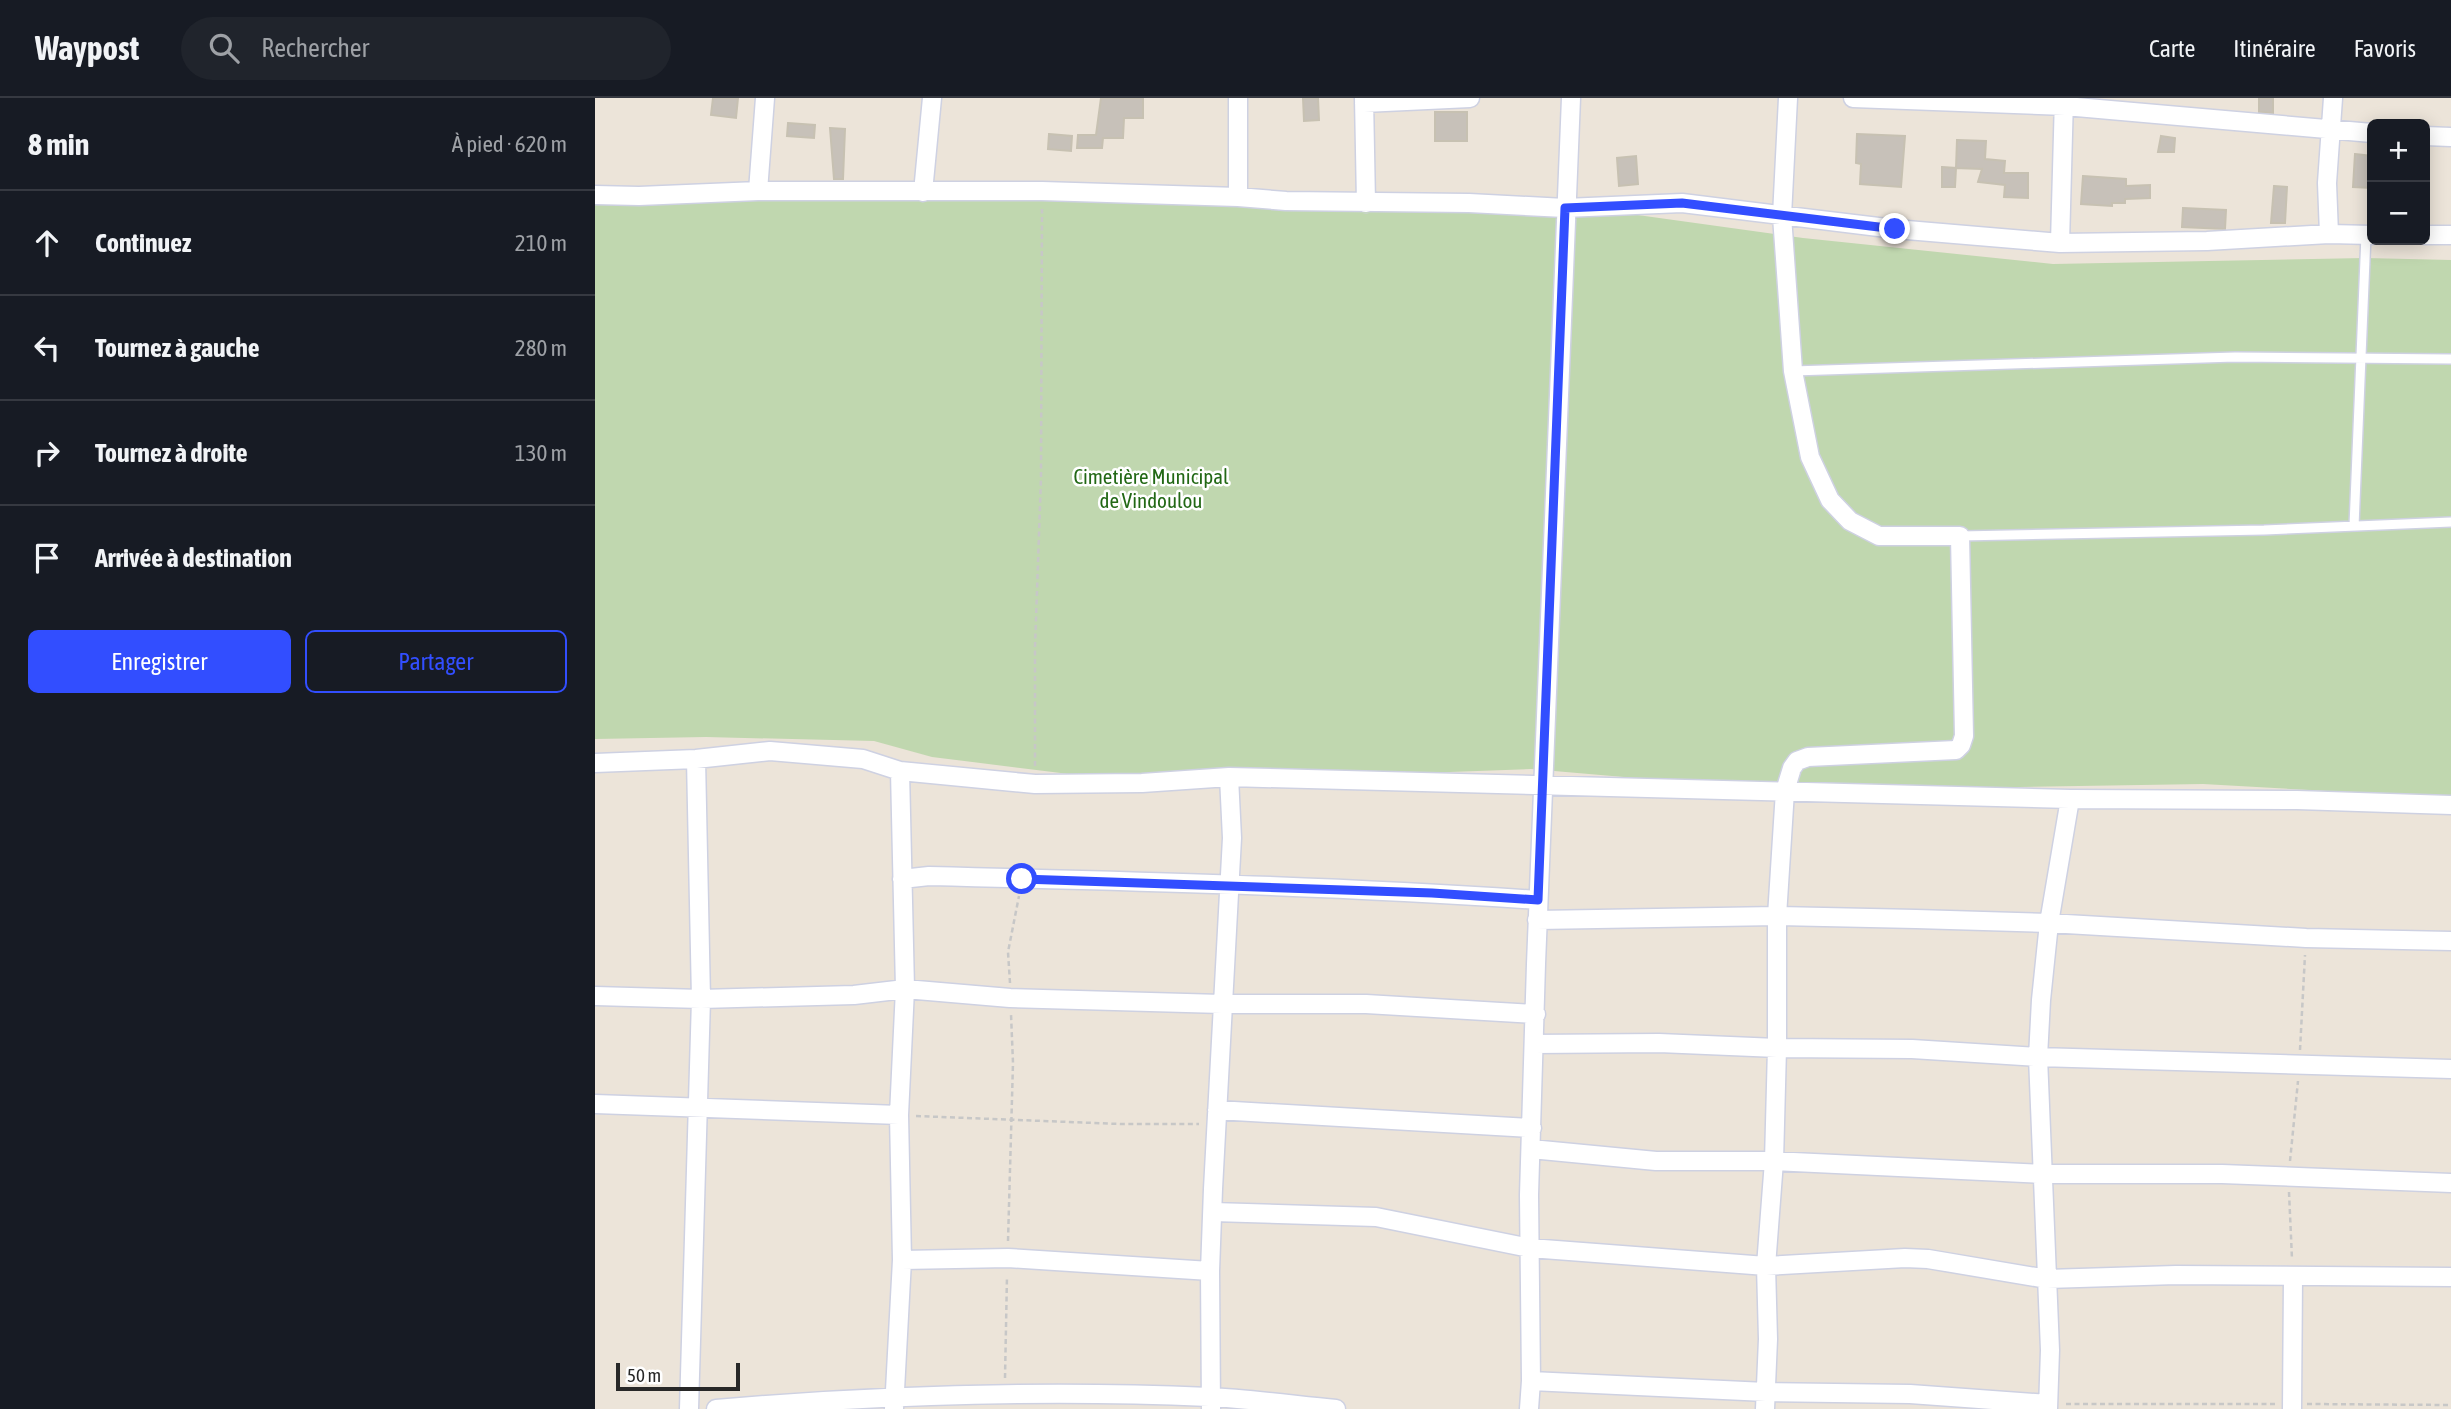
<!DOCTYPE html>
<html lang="fr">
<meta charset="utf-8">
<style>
body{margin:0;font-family:"Asap Condensed",sans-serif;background:#20242c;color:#f1f3f6}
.controls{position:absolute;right:21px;top:21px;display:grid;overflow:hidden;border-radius:10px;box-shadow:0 4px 18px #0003}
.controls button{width:63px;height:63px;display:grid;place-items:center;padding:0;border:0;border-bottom:2px solid #363941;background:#171b24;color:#f1f3f6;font:35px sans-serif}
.scale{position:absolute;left:21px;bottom:18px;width:124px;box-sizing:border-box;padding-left:7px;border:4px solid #282828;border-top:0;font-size:19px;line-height:24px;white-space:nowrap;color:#282828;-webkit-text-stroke:5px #fff;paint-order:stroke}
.stop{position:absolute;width:21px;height:21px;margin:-16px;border:5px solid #324eff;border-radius:50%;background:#fff}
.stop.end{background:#324eff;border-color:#fff;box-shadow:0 2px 7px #0008}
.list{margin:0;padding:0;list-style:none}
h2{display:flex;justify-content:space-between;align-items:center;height:91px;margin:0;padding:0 28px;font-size:30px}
h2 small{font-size:23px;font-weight:400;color:#9ea1a6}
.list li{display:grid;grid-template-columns:46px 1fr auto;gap:21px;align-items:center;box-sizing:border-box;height:105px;padding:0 28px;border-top:2px solid #363941}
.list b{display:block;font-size:26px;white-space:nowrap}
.list em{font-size:23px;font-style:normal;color:#9ea1a6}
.actions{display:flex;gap:14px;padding:21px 28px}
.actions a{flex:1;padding:16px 0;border:2px solid #324eff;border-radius:10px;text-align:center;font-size:24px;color:#324eff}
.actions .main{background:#324eff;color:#fff}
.icon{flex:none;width:38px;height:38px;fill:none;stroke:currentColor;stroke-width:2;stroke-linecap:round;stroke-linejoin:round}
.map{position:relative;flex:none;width:1856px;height:1311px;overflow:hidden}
header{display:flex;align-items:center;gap:42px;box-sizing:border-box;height:98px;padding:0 35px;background:#171b24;border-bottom:2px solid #363941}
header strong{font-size:33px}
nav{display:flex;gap:38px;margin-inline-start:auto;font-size:24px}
.search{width:490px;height:63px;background:#20242c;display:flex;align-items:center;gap:18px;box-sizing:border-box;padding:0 24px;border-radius:38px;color:#9ea1a6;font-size:26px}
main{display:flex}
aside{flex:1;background:#171b24}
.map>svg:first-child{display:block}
</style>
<header>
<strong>Waypost</strong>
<div class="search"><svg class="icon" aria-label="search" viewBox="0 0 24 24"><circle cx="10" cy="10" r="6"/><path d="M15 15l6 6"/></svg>Rechercher</div>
<nav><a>Carte</a><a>Itinéraire</a><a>Favoris</a></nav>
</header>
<main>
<aside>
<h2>8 min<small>À pied · 620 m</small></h2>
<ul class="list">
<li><svg class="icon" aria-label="ahead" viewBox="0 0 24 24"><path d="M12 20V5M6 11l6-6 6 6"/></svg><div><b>Continuez</b></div><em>210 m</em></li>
<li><svg class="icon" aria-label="left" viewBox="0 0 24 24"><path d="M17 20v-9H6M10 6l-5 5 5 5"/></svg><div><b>Tournez à gauche</b></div><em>280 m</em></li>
<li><svg class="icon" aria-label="right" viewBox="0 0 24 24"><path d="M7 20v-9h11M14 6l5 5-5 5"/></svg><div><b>Tournez à droite</b></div><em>130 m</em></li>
<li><svg class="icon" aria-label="arrive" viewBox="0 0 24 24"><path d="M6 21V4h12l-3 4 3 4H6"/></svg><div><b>Arrivée à destination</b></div></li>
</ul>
<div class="actions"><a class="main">Enregistrer</a><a>Partager</a></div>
</aside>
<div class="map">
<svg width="1856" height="1311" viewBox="0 0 1856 1311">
<rect width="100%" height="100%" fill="#ece4d9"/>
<path fill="#c0d7af" d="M 447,93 L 985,109 L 1208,140 L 1458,166 L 1770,160 L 1856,162 L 1856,700 L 1608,686 L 1190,693 L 936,671 L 547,685 L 337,659 L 279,643 L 111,639 L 0,641 L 0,99 Z"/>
<path fill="#c7c1b9" stroke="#c7c1b2" stroke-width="2" d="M 118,0 L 143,0 L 141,20 L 116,17 Z
M 506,0 L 548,0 L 548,20 L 529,20 L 528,40 L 508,40 L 507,50 L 482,50 L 483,37 L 501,37 Z
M 708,0 L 723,0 L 724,22 L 709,23 Z
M 1664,0 L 1678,0 L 1678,15 L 1664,14 Z
M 840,14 L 872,14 L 872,43 L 840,43 Z
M 193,25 L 220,27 L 219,40 L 192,38 Z
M 235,30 L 250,31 L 248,81 L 239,81 Z
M 454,36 L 477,38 L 476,53 L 453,51 Z
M 1262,36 L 1310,38 L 1306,89 L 1265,86 L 1266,66 L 1261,65 Z
M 1566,38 L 1580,40 L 1579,54 L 1563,54 Z
M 1362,42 L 1391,43 L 1390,61 L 1410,63 L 1409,75 L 1433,75 L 1433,100 L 1409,99 L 1410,87 L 1383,84 L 1387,71 L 1361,70 Z
M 1760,56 L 1777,58 L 1777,90 L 1758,89 Z
M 1041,58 L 1043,86 L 1024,88 L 1022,60 Z
M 1347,69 L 1361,70 L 1360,89 L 1347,89 Z
M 1488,78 L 1531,81 L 1531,88 L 1555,87 L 1555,100 L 1530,101 L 1530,105 L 1517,105 L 1517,108 L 1486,106 Z
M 1679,88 L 1692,89 L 1690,125 L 1676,125 Z
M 1588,110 L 1631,112 L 1630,131 L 1587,129 Z"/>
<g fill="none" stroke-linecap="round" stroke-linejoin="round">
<g stroke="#ced1e2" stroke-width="12">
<path id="lane" d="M 1198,273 L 1640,259 L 1856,261
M 1759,428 L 1771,137
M 1365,438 L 1669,432 L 1856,424"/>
</g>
<g stroke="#ced1e2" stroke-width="21">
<path id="street" d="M 769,0 L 771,105
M 1258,0 L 1470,8 L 1777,35
M 769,5 L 875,0
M 1830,38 L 1856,39
M 163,93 L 170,0
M 328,94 L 337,0
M 0,97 L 44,98 L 163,93 L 447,93 L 643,99 L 691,103 L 874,105 L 970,110 L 1087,105 L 1300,131 L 1465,145 L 1612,143 L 1734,136 L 1777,137
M 643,99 L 643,0
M 1734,136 L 1732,85 L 1738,0
M 1830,137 L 1856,137
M 1465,145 L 1469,0
M 0,665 L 101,661 L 175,653 L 268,661 L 305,673 L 440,686 L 547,685 L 634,679 L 1475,701 L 1702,702 L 1856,707
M 307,781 L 334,778 C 537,783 740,788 943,802
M 942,822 L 1182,818 L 1321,821 L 1454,825 L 1711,840 L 1856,843
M 0,898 L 106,901 L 259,897 L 310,891 L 415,900 L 627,906 L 771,906 L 941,916
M 939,946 L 1064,945 L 1182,950 L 1317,951 L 1443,959 L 1856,971
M 0,1006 L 304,1017
M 622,1012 L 937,1030
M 936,1051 L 1061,1063 L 1179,1063 L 1448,1076 L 1627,1076 L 1856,1085
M 618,1114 L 781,1119 L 935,1150 L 1171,1168 L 1310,1160 L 1333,1161 L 1452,1181 L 1581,1177 L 1856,1179
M 307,1162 L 413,1160 L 615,1173
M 936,1283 L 1171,1294 L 1315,1296 L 1453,1306
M 94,1311 L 106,901 L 101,661
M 121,1311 C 284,1297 450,1292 614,1299 C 656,1301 699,1307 741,1311
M 299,1311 L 307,1162 L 304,1017 L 310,891 L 305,673
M 616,1311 L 615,1173 L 618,1091 L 637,740 L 634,679
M 934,1311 L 936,1283 L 934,1097 L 941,866 L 976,0
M 1170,1311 L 1173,1241 L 1171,1168 L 1179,1063 L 1182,950 L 1182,818 L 1190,693 L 1197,670 L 1202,663 L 1213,659 L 1361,652 L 1366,647 L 1369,638 L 1365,438 L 1284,438 L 1255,423 L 1235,402 L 1215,359 L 1198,273 L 1187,118 L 1193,0
M 1453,1311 L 1455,1252 L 1443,959 L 1446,902 L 1454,825 L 1475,701
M 1697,1311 L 1698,1179"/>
</g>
<path stroke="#c7c7c7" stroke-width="2.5" stroke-dasharray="5 3.5" stroke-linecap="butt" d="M 440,668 L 440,549 L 446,380 L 447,111
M 415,885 L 413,854 L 424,798
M 1705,952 L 1710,857
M 321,1018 L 525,1026 L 604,1026
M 1695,1063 L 1703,983
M 1694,1094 L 1697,1161
M 413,1143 L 418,965 L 416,916
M 410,1280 L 412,1178
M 1471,1306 L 1681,1306
M 1712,1306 L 1856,1307"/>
<use href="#lane" stroke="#fff" stroke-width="9"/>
<use href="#street" stroke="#fff" stroke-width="18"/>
</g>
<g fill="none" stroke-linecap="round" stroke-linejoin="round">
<path stroke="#324eff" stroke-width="9" d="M 427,781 L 837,795 L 943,802 L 970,110 L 1087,105 L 1300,131"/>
</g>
<g text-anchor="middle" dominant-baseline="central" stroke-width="5" stroke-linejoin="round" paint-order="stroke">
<g font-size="21" fill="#226815" stroke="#fff">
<text x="556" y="378">Cimetière Municipal<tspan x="556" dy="24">de Vindoulou</tspan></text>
</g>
</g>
</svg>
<div class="controls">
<button>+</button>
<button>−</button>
</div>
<div class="scale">50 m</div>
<div class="stop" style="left:427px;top:781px"></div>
<div class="stop end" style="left:1300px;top:131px"></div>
</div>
</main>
